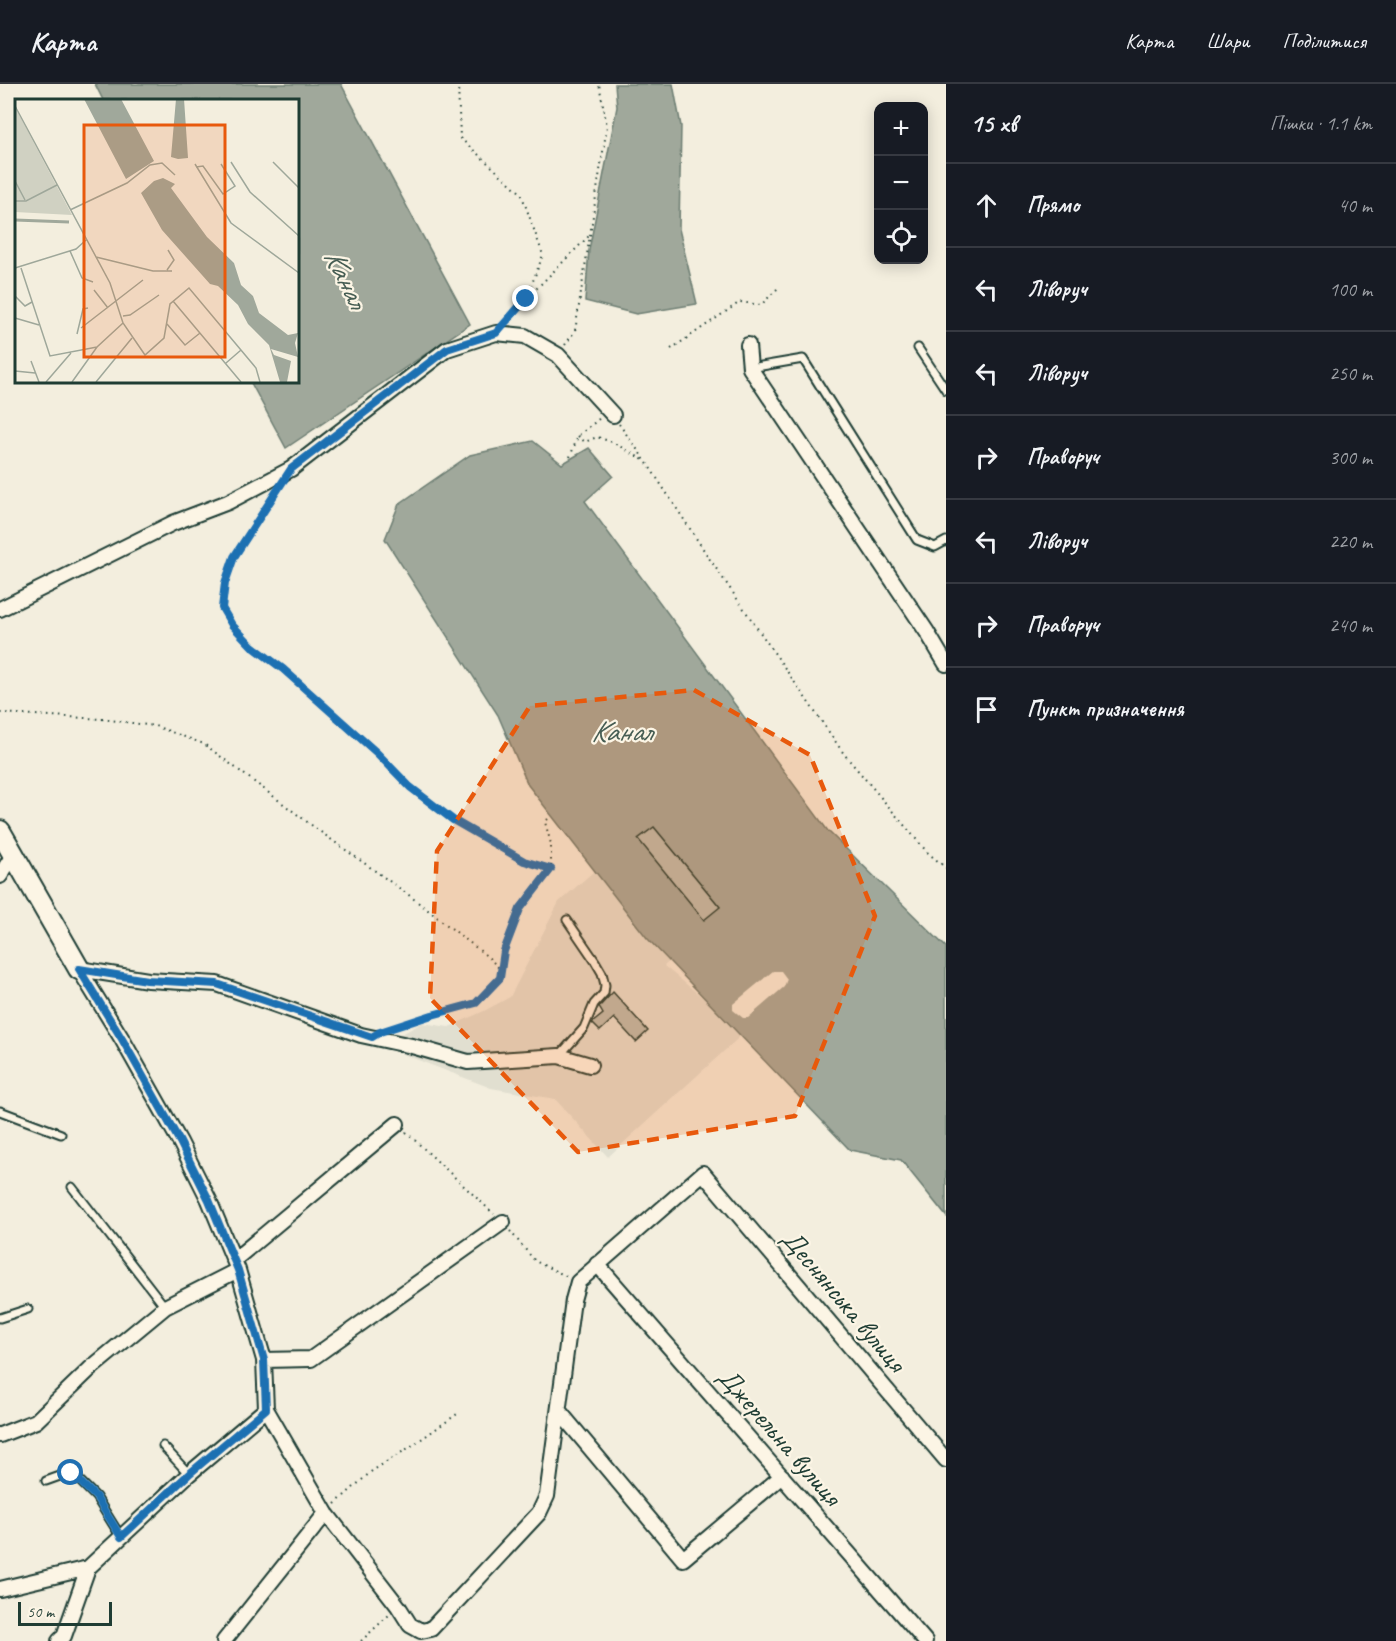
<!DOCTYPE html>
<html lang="uk">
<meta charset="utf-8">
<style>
body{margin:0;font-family:Caveat,sans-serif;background:#242831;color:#f1f3f6}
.controls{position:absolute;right:18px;top:18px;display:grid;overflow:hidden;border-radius:12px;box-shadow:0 3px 15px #0003}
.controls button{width:54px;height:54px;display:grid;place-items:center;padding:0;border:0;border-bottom:2px solid #363941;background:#171b24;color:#f1f3f6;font:30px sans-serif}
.scale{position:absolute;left:18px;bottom:15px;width:94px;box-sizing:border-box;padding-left:6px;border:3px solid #1f3d34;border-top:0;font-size:16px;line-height:21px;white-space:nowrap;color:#1f3d34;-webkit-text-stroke:4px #fcf5e5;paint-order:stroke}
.stop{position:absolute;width:18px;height:18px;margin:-14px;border:4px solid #1f6fb2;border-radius:50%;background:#fff}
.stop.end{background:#1f6fb2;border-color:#fff;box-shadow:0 2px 6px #0008}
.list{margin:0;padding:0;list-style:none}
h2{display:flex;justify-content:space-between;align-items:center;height:78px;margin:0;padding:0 24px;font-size:26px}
h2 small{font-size:20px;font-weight:400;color:#9ea1a6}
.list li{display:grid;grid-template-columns:39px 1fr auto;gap:18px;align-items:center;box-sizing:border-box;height:84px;padding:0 24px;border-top:2px solid #363941}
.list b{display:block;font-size:22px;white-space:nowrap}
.list em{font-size:20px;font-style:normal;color:#9ea1a6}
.icon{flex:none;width:33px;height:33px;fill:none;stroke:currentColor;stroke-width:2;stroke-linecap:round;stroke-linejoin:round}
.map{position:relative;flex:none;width:946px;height:1557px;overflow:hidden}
header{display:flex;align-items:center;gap:36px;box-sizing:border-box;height:84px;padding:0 30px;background:#171b24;border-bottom:2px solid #363941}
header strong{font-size:28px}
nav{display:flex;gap:33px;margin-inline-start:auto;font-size:21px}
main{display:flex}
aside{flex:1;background:#171b24}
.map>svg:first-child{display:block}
</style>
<header>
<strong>Карта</strong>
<nav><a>Карта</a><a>Шари</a><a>Поділитися</a></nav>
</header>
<main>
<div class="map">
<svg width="946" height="1557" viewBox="0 0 946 1557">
<rect width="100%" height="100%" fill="#f3eede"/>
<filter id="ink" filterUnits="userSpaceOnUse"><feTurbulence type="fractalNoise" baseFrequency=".0167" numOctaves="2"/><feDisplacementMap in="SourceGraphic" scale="12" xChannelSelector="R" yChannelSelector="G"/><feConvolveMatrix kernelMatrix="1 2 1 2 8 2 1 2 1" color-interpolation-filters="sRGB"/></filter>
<g filter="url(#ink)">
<path fill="#e1dfd0" d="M 652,736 L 732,823 L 664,882 L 745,948 L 608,1073 L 555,1015 L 491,1004 L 392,966 L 400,951 L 422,939 L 449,943 L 484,927 L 510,913 L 559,818 Z"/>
<path fill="#a0a89b" stroke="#6c7d72" stroke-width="1.5" d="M 95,0 L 341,0 L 470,240 L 286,364 L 250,297 L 297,297 L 297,16 L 103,16 Z
M 615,0 L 673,0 L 681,42 L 679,145 L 697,220 L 636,230 L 585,217 L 589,166 L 617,23 Z
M 533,357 L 562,380 L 589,364 L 613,392 L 585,417 L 828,747 L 946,863 L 946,1132 L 901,1076 L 850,1066 L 647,854 L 528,701 L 498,631 L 385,455 L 399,420 L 470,371 Z"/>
<path fill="#f3eede" d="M 773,887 L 781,887 L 787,895 L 784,903 L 748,934 L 743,934 L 733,926 L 733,920 Z"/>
<path fill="#b8bcae" stroke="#1f3d34" stroke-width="1.5" d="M 654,743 L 720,823 L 704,836 L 638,755 Z
M 613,908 L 648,947 L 636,958 L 614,934 L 600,947 L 592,939 L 603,930 L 599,923 Z"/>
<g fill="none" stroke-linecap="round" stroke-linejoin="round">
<g stroke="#1f3d34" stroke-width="11">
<path id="lane" d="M 918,264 L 946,306
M 750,284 L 803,275 L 917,456 L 935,463 L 946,457
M 559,972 L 584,944 L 594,920 L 604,909 L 605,901 L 602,889 L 595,877 L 567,836
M 0,1027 L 61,1050
M 72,1103 L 165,1223
M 0,1234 L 28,1225
M 163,1362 L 189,1390
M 46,1397 L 71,1388 L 96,1413 L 121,1453"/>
</g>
<g stroke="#1f3d34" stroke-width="18">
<path id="street" d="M 748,261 L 750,284 L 927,548 L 946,580
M 0,525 L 173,439 L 228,418 L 291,385 L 447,265 L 496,249 L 525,252 L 558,271 L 613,331
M 0,792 L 13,771
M 79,885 L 122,955 L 180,1058 L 209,1116 L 238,1186 L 264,1276 L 266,1325 L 326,1429 L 398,1522 L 410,1541 L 421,1547 L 431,1545 L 539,1429 L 547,1412 L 573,1216 L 578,1198 L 703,1089 L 946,1376
M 79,885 L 148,896 L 217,900 L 361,951 L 412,962 L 468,978 L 559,972 L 590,981
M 597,1180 L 925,1557
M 264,1276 L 311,1275 L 503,1138
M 559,1327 L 683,1475 L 782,1392
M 0,1351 L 36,1337 L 90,1285 L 165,1223 L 238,1186 L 234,1176 L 397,1040
M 0,1505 L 88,1484
M 59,1557 L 64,1552 L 88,1484 L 189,1390 L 266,1325
M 224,1557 L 326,1429"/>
</g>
<g stroke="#1f3d34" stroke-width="24">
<path id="secondary" d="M 0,747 L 79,885"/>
</g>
<path stroke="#1f3d34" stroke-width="2" stroke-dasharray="1.5 4.5" stroke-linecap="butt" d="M 458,0 L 460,54 L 521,109 L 543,171 L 526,215 L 508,236
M 528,213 L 590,151
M 565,261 L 575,247 L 607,42 L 599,0
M 671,265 L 740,218 L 761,221 L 780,202
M 619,340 L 647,379 L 711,477 L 844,670 L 927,768 L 946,784
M 578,352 L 585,358 L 597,353 L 612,358 L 645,377
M 570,373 L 578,352 L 600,334
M 277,408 L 234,473 L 225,499 L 222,524 L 232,541 L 252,562 L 283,585 L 377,669 L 410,703 L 453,736 L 524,777 L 551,785 L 521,825 L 504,867 L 500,894 L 476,919 L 394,943
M 0,629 L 102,635 L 155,642 L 204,660 L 318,746 L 410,812 L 488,873 L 501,886
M 548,735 L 545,738 L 551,760 L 551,785
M 406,1048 L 494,1130
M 510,1147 L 535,1177 L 568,1193
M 335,1420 L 372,1387 L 410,1363 L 460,1328
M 361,1557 L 390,1530"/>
<use href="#lane" stroke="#fcf5e5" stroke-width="7"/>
<use href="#street" stroke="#fcf5e5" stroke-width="14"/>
<use href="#secondary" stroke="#fcf5e5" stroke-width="20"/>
</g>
</g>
<g fill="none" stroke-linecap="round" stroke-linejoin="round" filter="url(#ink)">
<path stroke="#1f6fb2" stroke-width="8" d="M 71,1389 L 96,1413 L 121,1453 L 189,1390 L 266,1325 L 264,1276 L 238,1186 L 209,1116 L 180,1058 L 122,955 L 79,885 L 147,896 L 217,900 L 372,953 L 380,948 L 432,931 L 476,919 L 500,894 L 504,867 L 520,825 L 551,785 L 524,777 L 453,736 L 410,703 L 377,669 L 283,585 L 252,562 L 232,541 L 222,524 L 225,499 L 234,473 L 291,385 L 447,265 L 496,249 L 526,215"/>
</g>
<path fill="#e8590c" fill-opacity="0.2" stroke="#e8590c" stroke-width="4.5" stroke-dasharray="12 8" stroke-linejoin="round" d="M 694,606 L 810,671 L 875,832 L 795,1032 L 578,1068 L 430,914 L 437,767 L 530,622 Z"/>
<g text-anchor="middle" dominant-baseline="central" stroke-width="4.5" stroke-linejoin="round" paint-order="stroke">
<g font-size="28" fill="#1f3d34" stroke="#fcf5e5">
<text transform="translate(844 1216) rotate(50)">Деснянська вулиця</text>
<text transform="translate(780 1352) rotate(49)">Джерельна вулиця</text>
</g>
<g font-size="30" font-style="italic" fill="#465d53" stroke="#fcf5e5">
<text transform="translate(346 194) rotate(64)">Канал</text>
<text x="621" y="647">Канал</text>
</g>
</g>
<g transform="translate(15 15)">
<rect width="284" height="284" fill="#f3eede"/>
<path d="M 0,8 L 57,116 L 0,113 Z" fill="#d0d1c2"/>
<path d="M 69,0 L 106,0 L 139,62 L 111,80 ZM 161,0 L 169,0 L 173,59 L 163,60 L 156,58 ZM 148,79 L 160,85 L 156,89 L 192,138 L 219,164 L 226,186 L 238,197 L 244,214 L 273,236 L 283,234 L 280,244 L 283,258 L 256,250 L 259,256 L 276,262 L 272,283 L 265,283 L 254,246 L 233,225 L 223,206 L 203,187 L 195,185 L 147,131 L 126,94 L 139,82 Z" fill="#a0a89b"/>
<path fill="none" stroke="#a0a89b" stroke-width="3" d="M 0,121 L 54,123"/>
<path fill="none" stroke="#9ea79a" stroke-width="1.5" d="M 0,7 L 95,184 L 108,224 L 130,256 L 149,239 L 155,205 L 174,189 L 241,269 L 245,283M 216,63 L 235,93 L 284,137M 258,63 L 284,89M 180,65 L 216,124 L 284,174M 181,68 L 188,67 L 208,95 L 220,87 L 206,65M 0,82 L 10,101M 0,102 L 11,102 L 42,86M 55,111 L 112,84 L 135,66 L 147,64 L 160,76M 55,152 L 67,179 L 78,183M 81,158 L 138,172 L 157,172M 0,169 L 61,150 L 71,141M 6,169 L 35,257 L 82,248M 152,171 L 159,161 L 153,151M 79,191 L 93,209M 0,197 L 10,207 L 17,203M 158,202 L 226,283M 108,217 L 115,216 L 144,196M 0,219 L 24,226M 152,225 L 170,246 L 185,234M 66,229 L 128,181M 62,235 L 68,210 L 73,209M 16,262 L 24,283M 211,264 L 226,251M 0,272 L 20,274M 31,283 L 56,254M 57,283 L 82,248 L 108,224M 81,283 L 117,239"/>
<path fill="#e8590c" fill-opacity="0.15" stroke="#e8590c" stroke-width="3" d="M 69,26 L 210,26 L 210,258 L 69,258 Z"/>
<rect width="284" height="284" fill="none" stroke="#1f3d34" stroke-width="3"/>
</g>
</svg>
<div class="controls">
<button>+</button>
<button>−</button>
<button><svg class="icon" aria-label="locate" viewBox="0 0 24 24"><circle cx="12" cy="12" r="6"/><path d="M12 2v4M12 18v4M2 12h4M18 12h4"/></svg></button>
</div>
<div class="scale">50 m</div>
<div class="stop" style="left:71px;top:1389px"></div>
<div class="stop end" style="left:526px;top:215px"></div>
</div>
<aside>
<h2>15 хв<small>Пішки · 1.1 km</small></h2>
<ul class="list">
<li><svg class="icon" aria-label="ahead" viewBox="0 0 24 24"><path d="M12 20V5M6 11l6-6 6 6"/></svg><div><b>Прямо</b></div><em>40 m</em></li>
<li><svg class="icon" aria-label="left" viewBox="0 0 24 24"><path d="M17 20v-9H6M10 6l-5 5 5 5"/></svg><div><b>Ліворуч</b></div><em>100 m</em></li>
<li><svg class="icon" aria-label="left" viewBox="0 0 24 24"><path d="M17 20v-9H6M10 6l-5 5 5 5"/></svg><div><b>Ліворуч</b></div><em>250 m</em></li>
<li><svg class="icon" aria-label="right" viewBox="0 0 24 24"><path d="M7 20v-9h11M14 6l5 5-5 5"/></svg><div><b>Праворуч</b></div><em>300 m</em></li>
<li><svg class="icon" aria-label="left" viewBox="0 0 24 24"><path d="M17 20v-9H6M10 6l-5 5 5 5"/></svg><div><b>Ліворуч</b></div><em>220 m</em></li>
<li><svg class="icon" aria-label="right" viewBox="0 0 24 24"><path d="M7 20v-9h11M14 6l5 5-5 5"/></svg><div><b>Праворуч</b></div><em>240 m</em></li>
<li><svg class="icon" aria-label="arrive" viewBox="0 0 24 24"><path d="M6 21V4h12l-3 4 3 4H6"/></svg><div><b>Пункт призначення</b></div></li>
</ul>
</aside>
</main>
